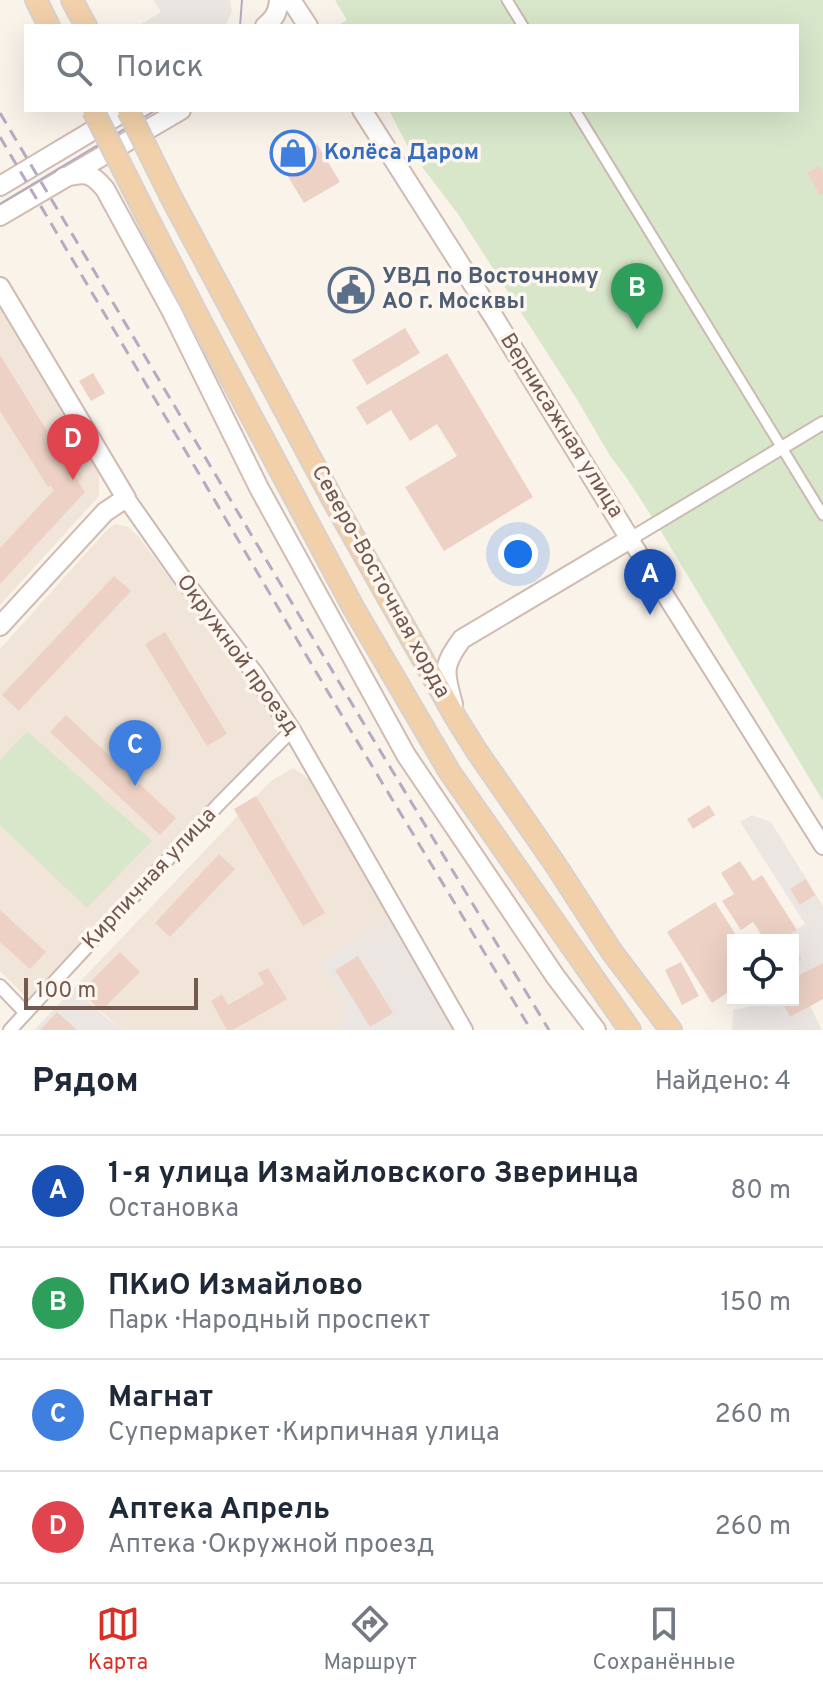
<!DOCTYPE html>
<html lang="ru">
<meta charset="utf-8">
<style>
body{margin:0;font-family:Overpass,sans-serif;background:#f2f2f3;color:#1f2937}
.controls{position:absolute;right:24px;bottom:24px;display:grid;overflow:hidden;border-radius:0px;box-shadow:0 8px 32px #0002}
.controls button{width:72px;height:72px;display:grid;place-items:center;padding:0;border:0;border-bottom:2px solid #e0e1e3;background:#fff;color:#1f2937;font:40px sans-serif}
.scale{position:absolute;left:24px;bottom:20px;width:174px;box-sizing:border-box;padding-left:8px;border:4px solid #735950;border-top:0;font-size:22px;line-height:28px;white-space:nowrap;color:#735950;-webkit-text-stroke:6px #fdf7f0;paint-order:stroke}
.you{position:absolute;left:518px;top:554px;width:28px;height:28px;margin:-20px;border:6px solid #fff;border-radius:50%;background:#1a73e8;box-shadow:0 0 0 12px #1a73e833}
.badge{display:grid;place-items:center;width:52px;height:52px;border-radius:50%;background:#d93025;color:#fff;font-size:26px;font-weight:700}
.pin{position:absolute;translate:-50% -66px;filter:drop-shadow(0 2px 4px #0008)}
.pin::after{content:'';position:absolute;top:42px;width:28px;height:24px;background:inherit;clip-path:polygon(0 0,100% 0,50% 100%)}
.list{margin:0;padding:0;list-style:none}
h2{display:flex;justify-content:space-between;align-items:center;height:104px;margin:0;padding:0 32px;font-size:34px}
h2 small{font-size:26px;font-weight:400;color:#747a83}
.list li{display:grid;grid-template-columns:52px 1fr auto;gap:24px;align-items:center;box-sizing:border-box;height:112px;padding:0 32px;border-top:2px solid #e0e1e3}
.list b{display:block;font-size:30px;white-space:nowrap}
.list p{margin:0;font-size:26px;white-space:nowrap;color:#747a83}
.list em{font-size:26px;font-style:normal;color:#747a83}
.icon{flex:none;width:44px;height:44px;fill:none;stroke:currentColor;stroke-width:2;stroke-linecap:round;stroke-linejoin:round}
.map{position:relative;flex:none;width:823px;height:1030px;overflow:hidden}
.search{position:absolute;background:#fff;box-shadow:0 8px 32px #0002;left:24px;right:24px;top:24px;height:88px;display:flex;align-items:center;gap:20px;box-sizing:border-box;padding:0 28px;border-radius:0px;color:#747a83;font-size:30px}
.sheet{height:552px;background:#fff}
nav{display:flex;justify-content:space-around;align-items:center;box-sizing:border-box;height:112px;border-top:2px solid #e0e1e3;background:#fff;font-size:22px;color:#747a83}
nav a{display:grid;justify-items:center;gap:4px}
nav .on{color:#d93025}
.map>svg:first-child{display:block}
</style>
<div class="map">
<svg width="823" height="1030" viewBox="0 0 823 1030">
<rect width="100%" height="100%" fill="#faf3ea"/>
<path fill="#f1e4d9" d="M 0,307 L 99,474 L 99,496 L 0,605 Z
M 115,524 L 128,527 L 138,536 L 278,723 L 277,733 L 30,996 L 24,995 L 0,971 L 0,649 L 106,531 Z
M 293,768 L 309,779 L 390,918 L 320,962 L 347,1006 L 339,1030 L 122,1030 L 74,988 L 271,781 Z"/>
<path fill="#ece6e3" d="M 153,0 L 230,0 L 232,11 L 225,26 L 138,26 L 161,12 Z
M 752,815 L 771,822 L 823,906 L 823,963 L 793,978 L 793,965 L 802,960 L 793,946 L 793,940 L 789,940 L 787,936 L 805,924 L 740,822 Z
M 390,918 L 455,1030 L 339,1030 L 347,1006 L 320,962 Z
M 74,988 L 104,1016 L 122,1030 L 34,1030 Z
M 760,1000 L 781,1000 L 790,1017 L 810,1006 L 822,1030 L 732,1030 L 733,1010 L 756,1005 Z"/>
<path fill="#d8e7ca" d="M 335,0 L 823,0 L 823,801 L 656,523 L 626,477 L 610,456 L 578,401 L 458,214 L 410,151 L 389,110 L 797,110 L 797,26 L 337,26 L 347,20 Z
M 27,731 L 152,841 L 87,908 L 0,825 L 0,760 Z"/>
<path fill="#edd1c5" d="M 302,132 L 312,148 L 317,144 L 340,182 L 304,203 L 272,150 Z
M 819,166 L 823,172 L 823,193 L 820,195 L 807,173 Z
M 405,328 L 420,353 L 367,385 L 352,360 Z
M 447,353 L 533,497 L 444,551 L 405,487 L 457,456 L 437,424 L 410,441 L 391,410 L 367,425 L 356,407 Z
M 0,355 L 85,492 L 0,584 L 0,548 L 54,490 L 51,486 L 48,487 L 0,411 Z
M 93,373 L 105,393 L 91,401 L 79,381 Z
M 114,576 L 131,591 L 19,711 L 2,695 Z
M 165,632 L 227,734 L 207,746 L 145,644 Z
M 66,715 L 176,818 L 160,835 L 50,732 Z
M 256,796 L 325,913 L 303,926 L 234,809 Z
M 709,805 L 715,815 L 693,829 L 687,819 Z
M 219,854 L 235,869 L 170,937 L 155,923 Z
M 740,861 L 753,881 L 762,875 L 797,930 L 787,936 L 789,940 L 765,940 L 753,922 L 741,930 L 722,901 L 734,894 L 721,873 Z
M 806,879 L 815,895 L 800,905 L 790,889 Z
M 715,902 L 739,940 L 733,940 L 733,989 L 712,1003 L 667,932 Z
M 0,910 L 46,952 L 30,969 L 0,942 Z
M 793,946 L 802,960 L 793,965 Z
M 120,952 L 140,972 L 101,1011 L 81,991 Z
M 358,956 L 393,1013 L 370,1027 L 335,970 Z
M 681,962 L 699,996 L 682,1005 L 665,970 Z
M 823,963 L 823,999 L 790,1017 L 781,1000 L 793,1000 L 793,978 Z
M 268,968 L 287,999 L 233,1030 L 227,1030 L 211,1001 L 222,994 L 228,1005 L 264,984 L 258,973 Z
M 57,1012 L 77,1030 L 40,1030 Z"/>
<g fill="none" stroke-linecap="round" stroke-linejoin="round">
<g stroke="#ccbab1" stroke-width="13">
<path id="pedestrian" d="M 507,0 L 523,26
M 575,110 L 823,515"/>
</g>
<g stroke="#ccbab1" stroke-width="16">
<path id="minor" d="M 630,539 L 823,423
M 0,986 L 26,1013
M 10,1030 L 218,805 L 292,730"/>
</g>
<g stroke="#ccbab1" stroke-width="20">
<path id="tertiary" d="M 126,498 L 180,575 L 255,674 L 292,730 L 464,1030
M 630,539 L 823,846"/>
</g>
<g stroke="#d0bcb2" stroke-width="22">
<path id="secondary" d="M 291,0 L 308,26
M 265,26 C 275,18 278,12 279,0
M 362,110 L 495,319 L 630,539 L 462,639 C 442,666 444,672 453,704
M 64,177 C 85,172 91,172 105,189 L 172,312 L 259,488 L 406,755 L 555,976 L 596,1030
M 0,186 L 127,110
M 0,216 L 181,110
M 0,287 L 126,498 L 105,512 L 0,626"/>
</g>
<g stroke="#d8d1ce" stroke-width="24">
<path id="primary" d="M 36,0 L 49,26
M 72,0 L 86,26
M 171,197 L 334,502 L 456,718 L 476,750 L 555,864 L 612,952 L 671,1030
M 144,211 L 202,324 L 353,607 L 449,771 L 630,1030"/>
</g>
<use href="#pedestrian" stroke="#fff" stroke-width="9"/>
<use href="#minor" stroke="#fff" stroke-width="12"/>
<use href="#tertiary" stroke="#fff" stroke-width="16"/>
<use href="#secondary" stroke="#fff" stroke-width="18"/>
<use href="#primary" stroke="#f1d0aa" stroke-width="20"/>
<path stroke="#b5a9c4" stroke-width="2" d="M 240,26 L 242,0
M 0,204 L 156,110"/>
<path stroke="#b5a9c4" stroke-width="3" stroke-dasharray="12 8" stroke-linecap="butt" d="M 0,113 L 364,724 L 549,1030
M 0,137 L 351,731 L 531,1030"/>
<g stroke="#d8d1ce" stroke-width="24" stroke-linecap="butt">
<path id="primary-bridge" d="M 93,110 L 144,211
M 128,110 L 171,197"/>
</g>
<use href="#primary-bridge" stroke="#f1d0aa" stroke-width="20"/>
</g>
<defs>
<g id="shop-ring" transform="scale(2.3)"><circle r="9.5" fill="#fdf7f0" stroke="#3f7fe0" stroke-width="1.5"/><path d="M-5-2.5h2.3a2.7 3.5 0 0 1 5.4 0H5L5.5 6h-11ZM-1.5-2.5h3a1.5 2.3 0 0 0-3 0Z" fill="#3f7fe0"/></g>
<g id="civic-ring" transform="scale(2.3)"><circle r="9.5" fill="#fdf7f0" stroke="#5c6f8a" stroke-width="1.5"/><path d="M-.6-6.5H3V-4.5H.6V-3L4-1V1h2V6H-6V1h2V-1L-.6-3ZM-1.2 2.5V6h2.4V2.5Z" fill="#5c6f8a"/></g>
</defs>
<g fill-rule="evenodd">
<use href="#shop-ring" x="293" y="153"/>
<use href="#civic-ring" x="351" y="290"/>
</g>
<g text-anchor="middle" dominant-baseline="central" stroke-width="7" stroke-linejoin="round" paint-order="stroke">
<g font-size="22" font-weight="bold" fill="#366cbe" stroke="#fdf7f0" text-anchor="start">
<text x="324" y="153">Колёса Даром</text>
</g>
<g font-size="22" font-weight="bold" fill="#4e5e75" stroke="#fdf7f0" text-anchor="start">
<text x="382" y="277">УВД по Восточному<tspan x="382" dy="25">АО г. Москвы</tspan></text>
</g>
<g font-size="22" fill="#735950" stroke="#fdf7f0">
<text transform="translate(561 426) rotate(58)">Вернисажная улица</text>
<text transform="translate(380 582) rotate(61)">Северо-Восточная хорда</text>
<text transform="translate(237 655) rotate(54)">Окружной проезд</text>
<text transform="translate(150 879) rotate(-47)">Кирпичная улица</text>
</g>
</g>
</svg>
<div class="controls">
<button><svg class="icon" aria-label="locate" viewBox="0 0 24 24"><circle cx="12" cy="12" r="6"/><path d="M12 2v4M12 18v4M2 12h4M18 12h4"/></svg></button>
</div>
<div class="scale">100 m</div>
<div class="you"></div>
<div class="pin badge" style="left:650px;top:615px;background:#1a4fb4">A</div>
<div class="pin badge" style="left:637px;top:329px;background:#2e9e5b">B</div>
<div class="pin badge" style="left:135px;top:786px;background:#3f7fe0">C</div>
<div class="pin badge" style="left:73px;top:480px;background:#e0444e">D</div>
<div class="search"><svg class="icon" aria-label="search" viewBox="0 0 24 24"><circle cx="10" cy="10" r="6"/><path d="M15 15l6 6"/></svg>Поиск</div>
</div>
<section class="sheet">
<h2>Рядом<small>Найдено: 4</small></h2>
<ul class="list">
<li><span class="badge" style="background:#1a4fb4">A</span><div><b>1-я улица Измайловского Зверинца</b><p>Остановка</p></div><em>80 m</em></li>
<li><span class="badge" style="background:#2e9e5b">B</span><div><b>ПКиО Измайлово</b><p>Парк · Народный проспект</p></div><em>150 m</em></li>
<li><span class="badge" style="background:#3f7fe0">C</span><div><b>Магнат</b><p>Супермаркет · Кирпичная улица</p></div><em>260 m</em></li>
<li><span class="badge" style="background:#e0444e">D</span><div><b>Аптека Апрель</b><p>Аптека · Окружной проезд</p></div><em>260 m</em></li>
</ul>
</section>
<nav>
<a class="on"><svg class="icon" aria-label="map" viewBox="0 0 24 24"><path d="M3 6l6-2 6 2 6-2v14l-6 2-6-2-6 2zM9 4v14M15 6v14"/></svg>Карта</a>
<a><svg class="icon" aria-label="directions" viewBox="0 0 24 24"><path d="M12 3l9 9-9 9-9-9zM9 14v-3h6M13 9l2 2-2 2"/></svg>Маршрут</a>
<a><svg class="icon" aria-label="saved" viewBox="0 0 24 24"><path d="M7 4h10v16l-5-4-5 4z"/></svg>Сохранённые</a>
</nav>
